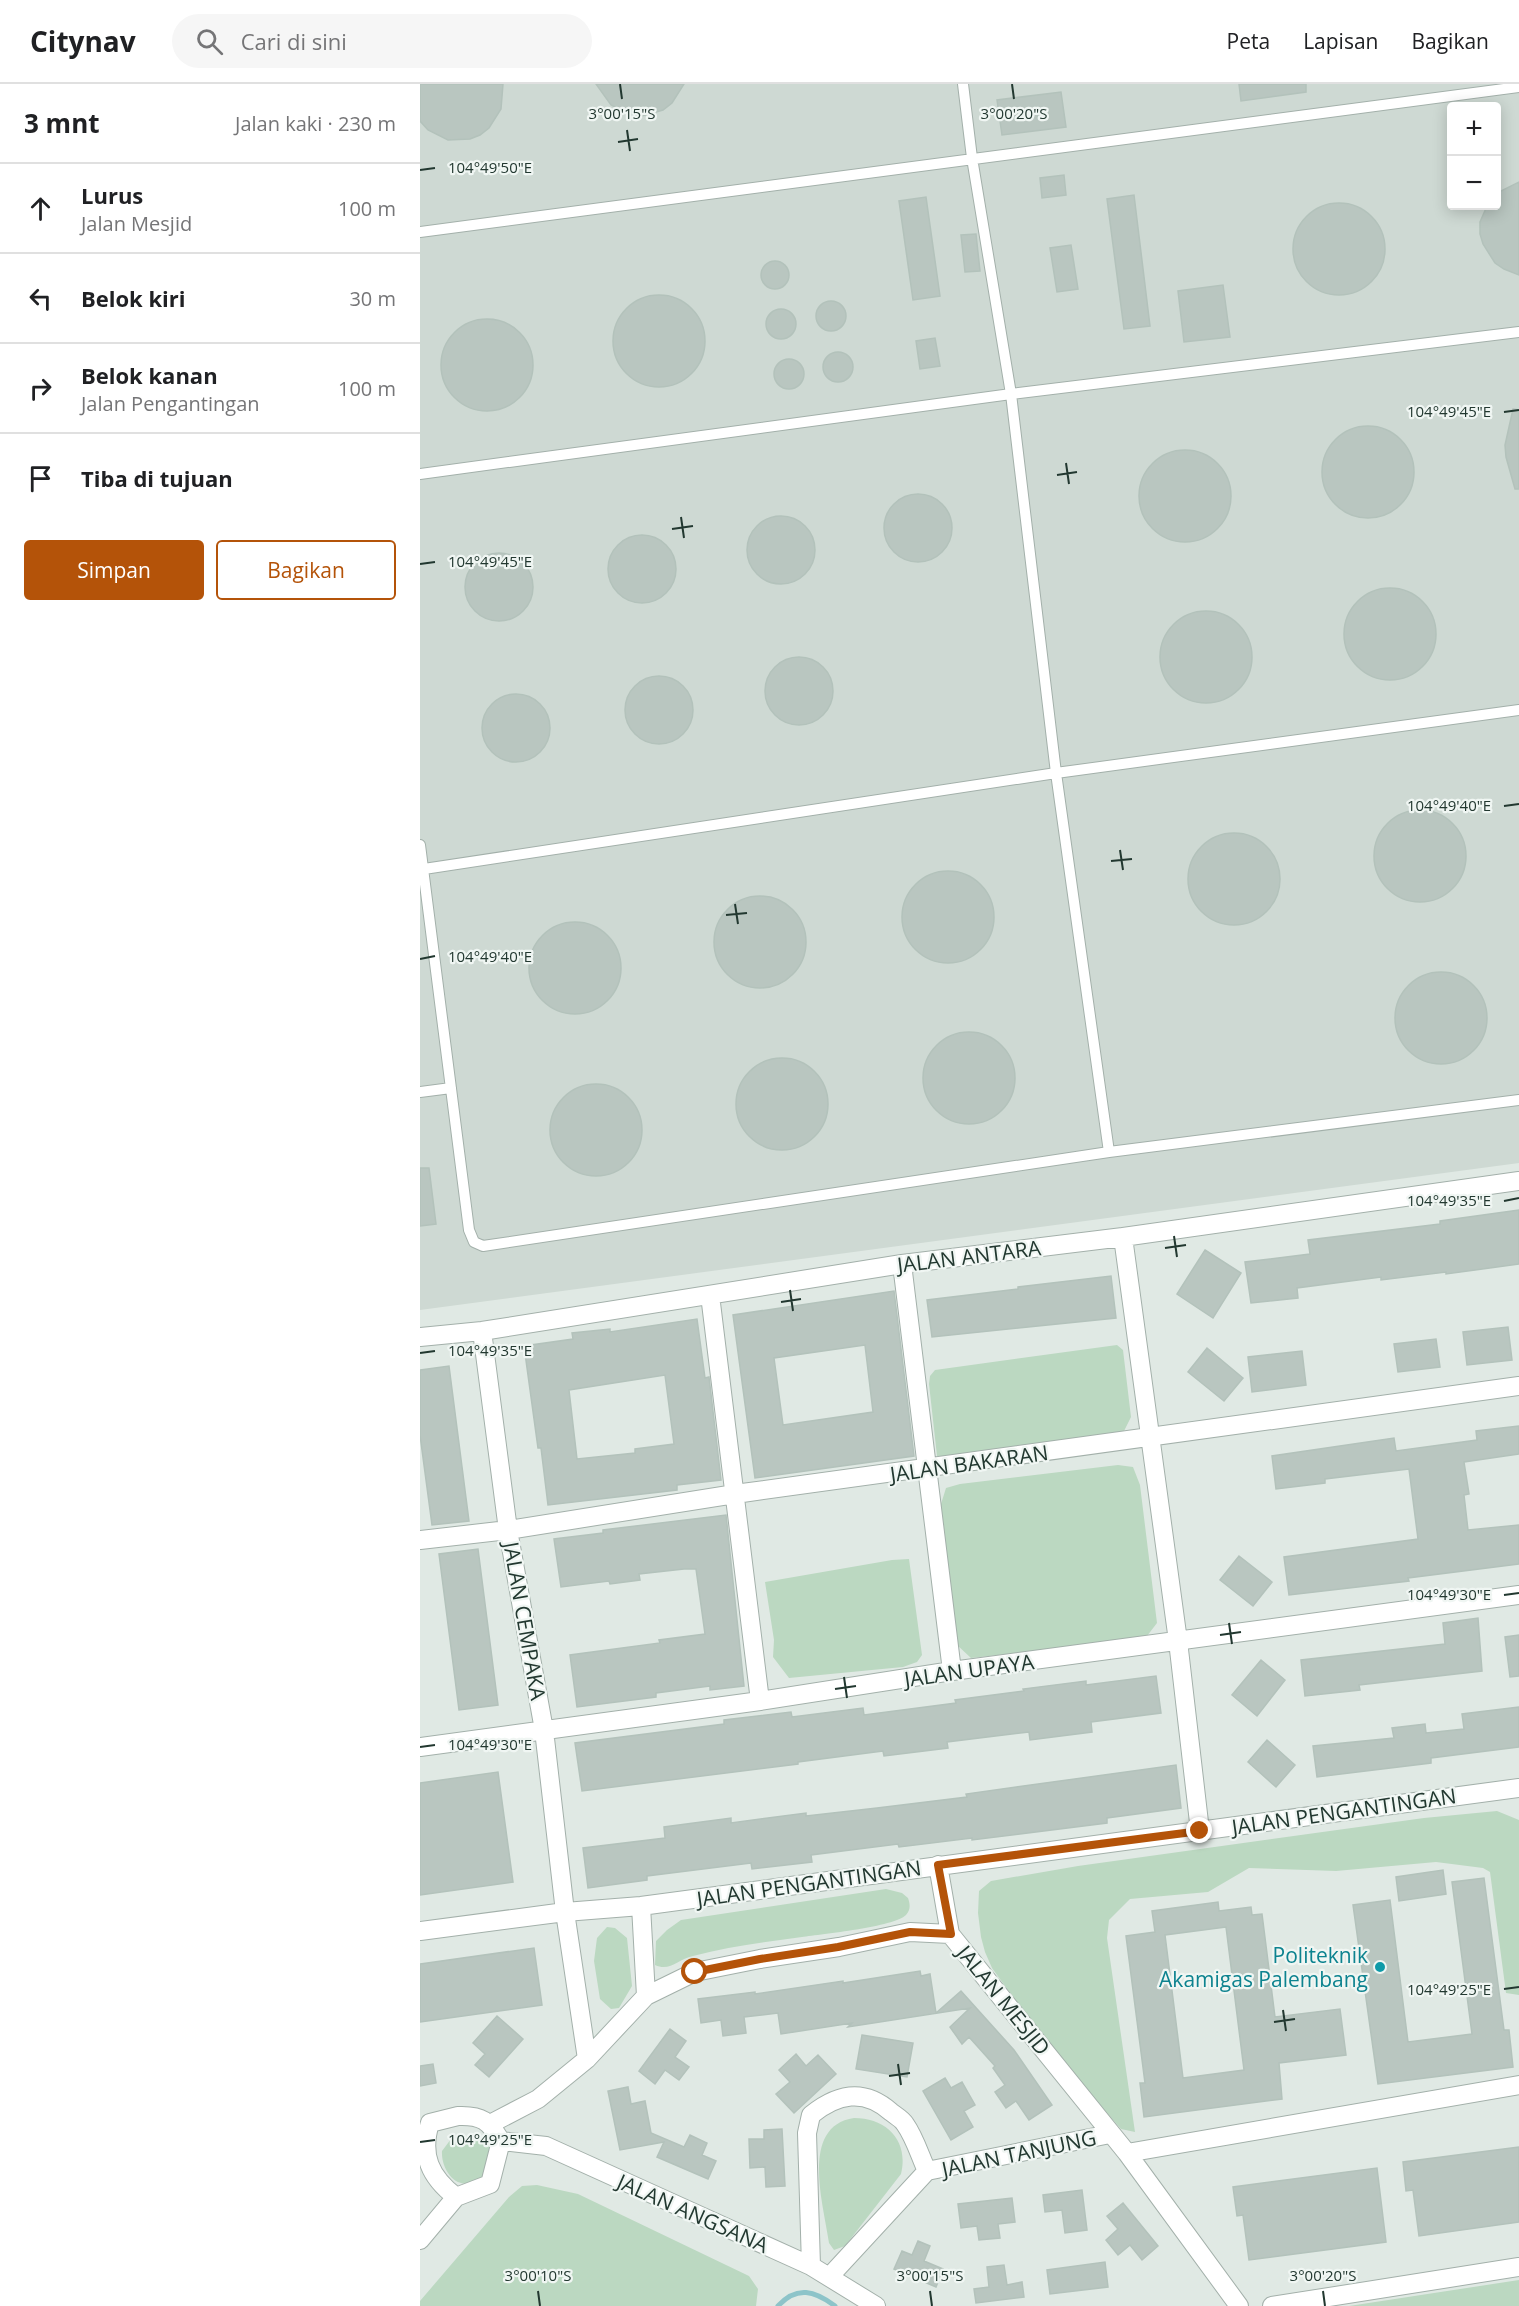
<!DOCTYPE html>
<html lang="id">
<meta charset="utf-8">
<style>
body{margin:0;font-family:"Open Sans",sans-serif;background:#f6f6f6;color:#202124}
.controls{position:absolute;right:18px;top:18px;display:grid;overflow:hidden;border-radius:6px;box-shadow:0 3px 15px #0003}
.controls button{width:54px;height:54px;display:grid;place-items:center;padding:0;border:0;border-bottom:2px solid #e0e0e0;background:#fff;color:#202124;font:30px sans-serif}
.stop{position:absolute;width:18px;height:18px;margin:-14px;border:4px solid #b45309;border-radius:50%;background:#fff}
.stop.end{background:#b45309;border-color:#fff;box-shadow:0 2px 6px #0008}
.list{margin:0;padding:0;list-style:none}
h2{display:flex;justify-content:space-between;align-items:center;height:78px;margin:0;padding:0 24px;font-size:26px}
h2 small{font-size:20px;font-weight:400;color:#757577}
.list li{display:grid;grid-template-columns:39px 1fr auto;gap:18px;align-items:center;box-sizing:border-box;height:90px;padding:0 24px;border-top:2px solid #e0e0e0}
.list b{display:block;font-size:22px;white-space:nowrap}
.list p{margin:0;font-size:20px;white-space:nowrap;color:#757577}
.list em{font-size:20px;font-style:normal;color:#757577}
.actions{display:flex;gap:12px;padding:18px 24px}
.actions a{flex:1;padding:14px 0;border:2px solid #b45309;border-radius:6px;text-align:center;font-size:21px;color:#b45309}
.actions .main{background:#b45309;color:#fff}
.icon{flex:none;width:33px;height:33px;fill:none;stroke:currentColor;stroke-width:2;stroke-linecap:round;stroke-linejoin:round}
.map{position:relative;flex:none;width:1099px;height:2222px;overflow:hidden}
header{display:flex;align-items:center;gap:36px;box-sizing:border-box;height:84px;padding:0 30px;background:#fff;border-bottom:2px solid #e0e0e0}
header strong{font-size:28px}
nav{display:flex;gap:33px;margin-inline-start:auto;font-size:21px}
.search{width:420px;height:54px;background:#f6f6f6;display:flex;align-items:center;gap:15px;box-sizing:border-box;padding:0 21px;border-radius:33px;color:#757577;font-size:22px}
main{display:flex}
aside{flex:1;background:#fff}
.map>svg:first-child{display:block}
</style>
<header>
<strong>Citynav</strong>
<div class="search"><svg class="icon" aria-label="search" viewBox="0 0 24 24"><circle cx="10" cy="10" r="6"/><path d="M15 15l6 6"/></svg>Cari di sini</div>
<nav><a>Peta</a><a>Lapisan</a><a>Bagikan</a></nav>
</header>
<main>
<aside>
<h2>3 mnt<small>Jalan kaki · 230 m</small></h2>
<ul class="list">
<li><svg class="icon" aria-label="ahead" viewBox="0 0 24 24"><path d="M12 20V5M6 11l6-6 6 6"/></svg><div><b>Lurus</b><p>Jalan Mesjid</p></div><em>100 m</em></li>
<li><svg class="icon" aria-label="left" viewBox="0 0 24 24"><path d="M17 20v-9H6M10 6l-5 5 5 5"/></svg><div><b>Belok kiri</b></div><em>30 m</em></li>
<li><svg class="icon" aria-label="right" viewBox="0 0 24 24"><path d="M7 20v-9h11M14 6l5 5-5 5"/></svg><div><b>Belok kanan</b><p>Jalan Pengantingan</p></div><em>100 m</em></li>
<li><svg class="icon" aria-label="arrive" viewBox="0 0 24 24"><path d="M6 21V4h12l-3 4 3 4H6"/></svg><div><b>Tiba di tujuan</b></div></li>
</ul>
<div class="actions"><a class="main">Simpan</a><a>Bagikan</a></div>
</aside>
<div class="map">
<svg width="1099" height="2222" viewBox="0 0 1099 2222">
<rect width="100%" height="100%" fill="#e0e9e4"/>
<path fill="#ced9d3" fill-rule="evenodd" d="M 0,0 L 1099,0 L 1099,1079 L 0,1226 ZM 1032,22 L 1076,22 L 1076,122 L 1032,122 Z"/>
<path fill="#bbd8c1" d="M 697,1261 L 703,1266 L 711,1333 L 704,1347 L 693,1353 L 532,1374 L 517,1372 L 509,1300 L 510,1292 L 515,1286 Z
M 698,1381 L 713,1383 L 720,1401 L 737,1539 L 727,1552 L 719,1555 L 551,1574 L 536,1560 L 521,1420 L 526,1404 L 540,1400 Z
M 489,1475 L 502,1571 L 497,1578 L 483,1583 L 369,1594 L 353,1573 L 354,1556 L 345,1498 L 472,1476 Z
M 1077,1727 L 1099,1736 L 1099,1911 L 1086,1909 L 1070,1788 L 1063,1784 L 1016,1778 L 916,1787 L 829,1784 L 788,1808 L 710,1815 L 689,1836 L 687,1854 L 715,2048 L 701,2045 L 629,1963 L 572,1884 L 565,1868 L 561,1853 L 558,1829 L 559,1807 L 571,1797 L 658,1782 L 1004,1734 Z
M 466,1805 L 482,1809 L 488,1814 C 490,1820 491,1825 486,1831 C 474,1843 402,1850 382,1853 C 346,1858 309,1862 273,1872 C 258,1875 250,1888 235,1881 L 236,1857 L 247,1846 L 261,1836 Z
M 187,1843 L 195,1844 L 207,1854 L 212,1902 L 199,1924 L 191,1925 L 180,1915 L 174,1877 L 177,1854 Z
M 434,2034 C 467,2034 489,2057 481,2090 L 425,2162 L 414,2166 L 409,2159 C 404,2122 379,2042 434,2034 Z
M 39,2052 C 52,2053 63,2052 71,2065 L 66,2088 C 62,2093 57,2098 50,2099 C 32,2103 21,2082 22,2067 L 31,2055 Z
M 117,2101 L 158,2110 L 329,2192 L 338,2205 L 336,2222 L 0,2222 L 0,2217 L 89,2113 L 102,2102 Z
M 1099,2196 L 1099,2222 L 929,2222 Z"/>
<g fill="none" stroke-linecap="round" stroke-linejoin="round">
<path stroke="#8dc4c9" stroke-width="5" d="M 358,2222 C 377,2201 395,2207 415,2222"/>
</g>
<path fill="#b9c6c0" stroke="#b3c2bb" stroke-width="1.5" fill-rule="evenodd" d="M 0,0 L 83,0 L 81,25 L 69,44 L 60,51 L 50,55 L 28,56 L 8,46 L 0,37 Z
M 176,0 L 264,0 L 252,19 L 243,26 L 222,32 L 210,31 L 191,21 Z
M 819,0 L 886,0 L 886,8 L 821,17 Z
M 641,8 L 646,43 L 582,51 L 577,16 Z
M 644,91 L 646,111 L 622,114 L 620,94 Z
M 1099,98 L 1099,191 L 1084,185 L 1075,179 L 1063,160 L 1060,150 L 1060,138 L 1067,122 L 1077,122 L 1077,109 Z
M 714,111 L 730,242 L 704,245 L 687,115 Z
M 506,113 L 520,212 L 493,216 L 479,117 Z
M873 165a46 46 0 1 1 92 0a46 46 0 1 1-92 0Z
M 556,150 L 560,187 L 545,188 L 541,151 Z
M 651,161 L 658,205 L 637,208 L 630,164 Z
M341 191a14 14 0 1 1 28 0a14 14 0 1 1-28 0Z
M 803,201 L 810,253 L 764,258 L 758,207 Z
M193 257a46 46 0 1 1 92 0a46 46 0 1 1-92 0Z
M396 232a15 15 0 1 1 30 0a15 15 0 1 1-30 0Z
M346 240a15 15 0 1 1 30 0a15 15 0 1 1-30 0Z
M21 281a46 46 0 1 1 92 0a46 46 0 1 1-92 0Z
M 515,254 L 520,282 L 500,285 L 496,257 Z
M403 283a15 15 0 1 1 30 0a15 15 0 1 1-30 0Z
M354 290a15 15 0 1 1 30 0a15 15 0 1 1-30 0Z
M 1093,325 L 1099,326 L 1099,405 L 1095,405 L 1086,373 L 1085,361 Z
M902 388a46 46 0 1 1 92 0a46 46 0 1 1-92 0Z
M719 412a46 46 0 1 1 92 0a46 46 0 1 1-92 0Z
M464 444a34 34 0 1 1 68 0a34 34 0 1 1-68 0Z
M327 466a34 34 0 1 1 68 0a34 34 0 1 1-68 0Z
M188 485a34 34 0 1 1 68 0a34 34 0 1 1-68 0Z
M45 503a34 34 0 1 1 68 0a34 34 0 1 1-68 0Z
M924 550a46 46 0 1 1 92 0a46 46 0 1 1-92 0Z
M740 573a46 46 0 1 1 92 0a46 46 0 1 1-92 0Z
M345 607a34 34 0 1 1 68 0a34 34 0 1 1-68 0Z
M205 626a34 34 0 1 1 68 0a34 34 0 1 1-68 0Z
M62 644a34 34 0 1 1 68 0a34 34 0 1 1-68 0Z
M954 772a46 46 0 1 1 92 0a46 46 0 1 1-92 0Z
M768 795a46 46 0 1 1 92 0a46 46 0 1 1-92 0Z
M482 833a46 46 0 1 1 92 0a46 46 0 1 1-92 0Z
M294 858a46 46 0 1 1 92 0a46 46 0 1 1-92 0Z
M109 884a46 46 0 1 1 92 0a46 46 0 1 1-92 0Z
M975 934a46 46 0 1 1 92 0a46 46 0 1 1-92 0Z
M503 994a46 46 0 1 1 92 0a46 46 0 1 1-92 0Z
M316 1020a46 46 0 1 1 92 0a46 46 0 1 1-92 0Z
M130 1046a46 46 0 1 1 92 0a46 46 0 1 1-92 0Z
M 0,1084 L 9,1084 L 16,1140 L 0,1142 Z
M 1099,1126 L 1099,1180 L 1026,1190 L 1026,1188 L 961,1196 L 961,1193 L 877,1204 L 878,1214 L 831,1219 L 825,1178 L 890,1170 L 888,1156 L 1020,1140 L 1020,1137 Z
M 785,1166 L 821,1189 L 793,1234 L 757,1210 Z
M 691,1192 L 696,1234 L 512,1253 L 507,1216 L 598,1205 L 598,1203 Z
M 474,1207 L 494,1372 L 335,1394 L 313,1231 ZM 445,1261 L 453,1328 L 363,1341 L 354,1274 Z
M 277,1235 L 285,1294 L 289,1293 L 301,1396 L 257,1401 L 257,1406 L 128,1421 L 121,1364 L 118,1364 L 104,1262 L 153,1255 L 152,1249 L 190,1245 L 190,1248 ZM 245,1291 L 254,1360 L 215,1365 L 215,1369 L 157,1375 L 149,1306 Z
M 1088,1243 L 1092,1276 L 1047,1281 L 1043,1248 Z
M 1016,1255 L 1020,1283 L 978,1288 L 974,1260 Z
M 787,1264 L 823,1294 L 804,1317 L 768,1288 Z
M 882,1267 L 886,1301 L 832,1308 L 828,1273 Z
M 29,1282 L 49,1437 L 12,1441 L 0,1351 L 0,1286 Z
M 1099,1342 L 1099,1370 L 1044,1378 L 1049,1410 L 1044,1411 L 1048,1446 L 1099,1441 L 1099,1480 L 988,1494 L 989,1497 L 869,1511 L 864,1473 L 998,1455 L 989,1385 L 905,1395 L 905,1399 L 856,1405 L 852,1372 L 974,1354 L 976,1367 L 1057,1356 L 1056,1347 Z
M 306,1431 L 324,1602 L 290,1606 L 290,1602 L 236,1609 L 236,1613 L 157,1623 L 150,1571 L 240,1559 L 239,1556 L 285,1550 L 276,1485 L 264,1485 L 219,1490 L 220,1496 L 190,1500 L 189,1497 L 141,1503 L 134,1455 L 183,1449 L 183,1446 Z
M 58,1465 L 78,1621 L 39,1626 L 19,1470 Z
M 819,1472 L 852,1498 L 833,1522 L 800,1496 Z
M 1058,1534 L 1062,1587 L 939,1601 L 940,1606 L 885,1612 L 881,1576 L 1025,1560 L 1023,1539 Z
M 1099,1551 L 1099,1592 L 1090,1593 L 1085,1553 Z
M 841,1576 L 865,1596 L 837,1632 L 812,1611 Z
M 736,1592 L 741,1629 L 671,1638 L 672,1648 L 610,1656 L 609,1648 L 527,1658 L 528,1664 L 464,1672 L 463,1667 L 378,1678 L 378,1680 L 162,1707 L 155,1659 L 304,1640 L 304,1636 L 371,1628 L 372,1633 L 443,1624 L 444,1631 L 536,1619 L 535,1616 L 604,1607 L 603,1605 L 666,1597 L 666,1601 Z
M 1099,1623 L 1099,1663 L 1011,1674 L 1011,1679 L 897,1693 L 893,1662 L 974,1654 L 972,1644 L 1005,1640 L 1006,1649 L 1044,1645 L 1042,1630 Z
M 847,1656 L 875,1681 L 856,1703 L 828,1678 Z
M 756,1681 L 761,1724 L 687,1734 L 687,1739 L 552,1756 L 552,1754 L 479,1763 L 478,1760 L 391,1771 L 392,1778 L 332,1785 L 331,1779 L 227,1792 L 227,1796 L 168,1804 L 163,1764 L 245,1754 L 244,1743 L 311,1734 L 311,1739 L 386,1729 L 386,1732 L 457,1724 L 547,1713 L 546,1710 Z
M 78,1688 L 93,1798 L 0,1811 L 0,1699 Z
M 1023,1786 L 1026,1810 L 979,1817 L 976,1793 Z
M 1064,1794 L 1084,1946 L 1089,1946 L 1093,1983 L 958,2000 L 933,1821 L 970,1816 L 988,1958 L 1052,1950 L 1032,1798 Z
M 798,1818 L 799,1827 L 831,1823 L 832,1831 L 842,1830 L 855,1933 L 920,1925 L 926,1971 L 859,1979 L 862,2015 L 724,2033 L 720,1999 L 725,1999 L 706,1852 L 735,1848 L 732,1827 ZM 806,1843 L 824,1986 L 763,1994 L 745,1851 Z
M 114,1864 L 122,1921 L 0,1938 L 0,1880 Z
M 500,1887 L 501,1892 L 510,1890 L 516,1929 L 541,1907 L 594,1966 L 632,2021 L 609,2036 L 596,2017 L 586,2024 L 575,2008 L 585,2001 L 573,1984 L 575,1982 L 549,1953 L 542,1960 L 530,1943 L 550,1924 L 428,1943 L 432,1939 L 361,1950 L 358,1929 L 324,1933 L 326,1949 L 303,1952 L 301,1936 L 281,1939 L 278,1915 L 335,1908 L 335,1910 L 423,1897 L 423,1899 Z
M 77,1932 L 103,1955 L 69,1993 L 55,1981 L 65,1970 L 53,1959 Z
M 250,1945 L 266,1957 L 255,1973 L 269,1983 L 259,1996 L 245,1986 L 235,2000 L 219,1987 Z
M 442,1951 L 493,1959 L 487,1993 L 436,1985 Z
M 376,1970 L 386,1982 L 398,1971 L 416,1990 L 374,2029 L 356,2010 L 370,1998 L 359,1986 Z
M 13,1980 L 16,1999 L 0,2002 L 0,1982 Z
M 525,1994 L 531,2004 L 542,1998 L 555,2021 L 544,2027 L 553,2043 L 531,2056 L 503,2007 Z
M 208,2003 L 211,2020 L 225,2017 L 231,2049 L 264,2063 L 270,2051 L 287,2059 L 282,2071 L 296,2077 L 288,2095 L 237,2073 L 244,2058 L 200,2066 L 188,2007 Z
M 362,2045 L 365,2102 L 346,2103 L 345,2083 L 330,2084 L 329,2055 L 344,2055 L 344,2046 Z
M 1099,2063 L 1099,2138 L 999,2152 L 993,2106 L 986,2107 L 983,2078 Z
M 957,2084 L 966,2158 L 829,2176 L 823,2131 L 817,2132 L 813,2103 Z
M 662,2106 L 667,2146 L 645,2149 L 642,2126 L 625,2128 L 623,2111 Z
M 592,2114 L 595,2138 L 578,2140 L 580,2154 L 559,2156 L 557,2142 L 541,2144 L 538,2120 Z
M 703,2119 L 738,2162 L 722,2176 L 710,2161 L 698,2171 L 686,2156 L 698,2145 L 687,2132 Z
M 498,2157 L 510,2162 L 504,2177 L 523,2185 L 516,2203 L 474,2185 L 482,2167 L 492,2171 Z
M 685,2178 L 688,2203 L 630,2210 L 627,2186 Z
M 584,2181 L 587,2201 L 602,2198 L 604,2213 L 556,2219 L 554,2205 L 569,2203 L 567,2183 Z"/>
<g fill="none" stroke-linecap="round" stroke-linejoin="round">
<g stroke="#a3b0aa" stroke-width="12">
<path id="service" d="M 543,0 L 552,74 L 591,310 L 636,689 L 689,1068
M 0,148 L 1099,3
M 0,390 L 591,310 L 1099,248
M 0,761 L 49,1146 L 54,1158 L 63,1162 L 689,1068 L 1099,1016
M 4,785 L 636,689 L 1099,626
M 0,1008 L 31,1004"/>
</g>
<g stroke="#a3b0aa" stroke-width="20">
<path id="minor" d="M 703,1153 L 758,1557 L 780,1747
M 482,1180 L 532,1587
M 290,1211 L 340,1617
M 62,1247 L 88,1446 L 124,1646 L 145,1828 L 167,1975
M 0,1253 L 62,1247 L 482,1180 L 703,1153 L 1099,1097
M 0,1456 L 88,1446 L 315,1410 L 1099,1302
M 0,1663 L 340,1617 L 532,1587 L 1099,1511
M 518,1781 L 530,1850
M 221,1822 L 226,1912
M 0,1847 L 145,1828 L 221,1822 L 1099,1704
M 38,2032 C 62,2031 69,2037 81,2057 L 70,2100 L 36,2113 C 10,2093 0,2071 10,2039 Z
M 70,2040 L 118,2015 L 167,1975 L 226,1912 L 275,1888 L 340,1875 L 419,1863 L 490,1848 L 530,1850 L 707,2069 L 819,2222
M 81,2057 L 126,2062 L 391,2182 L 456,2222
M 707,2069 L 1099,2001
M 507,2087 L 690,2050
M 0,2156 L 36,2113
M 391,2182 L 387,2049 L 391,2031 C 417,2010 444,2004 471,2028 C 476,2032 482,2035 485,2040 C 495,2054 500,2072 507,2087 L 410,2192
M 852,2222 L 1099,2183"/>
</g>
<use href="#service" stroke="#fff" stroke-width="10"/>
<use href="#minor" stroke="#fff" stroke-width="18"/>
</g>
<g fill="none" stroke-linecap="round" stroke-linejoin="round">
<path stroke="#b45309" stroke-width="8" d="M 275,1888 L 340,1875 L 418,1863 L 490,1848 L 531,1850 L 518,1781 L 780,1747"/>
</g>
<path fill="none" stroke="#223830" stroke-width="2" d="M 200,0 L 202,15M 592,0 L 594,15M 207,46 L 210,67M 198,58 L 218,55M 0,86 L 15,84M 1084,328 L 1099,326M 646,379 L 649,400M 637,391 L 657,388M 261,433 L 264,454M 252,445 L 273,442M 0,480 L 15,478M 1084,722 L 1099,720M 700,766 L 703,786M 691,777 L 712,775M 315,820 L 318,840M 306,831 L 327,829M 0,875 L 15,872M 1084,1117 L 1099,1114M 754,1152 L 757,1173M 745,1164 L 766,1161M 370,1206 L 373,1227M 361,1218 L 381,1215M 0,1269 L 15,1267M 1084,1511 L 1099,1509M 809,1539 L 812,1560M 800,1551 L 821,1548M 424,1593 L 427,1614M 415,1605 L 436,1602M 0,1663 L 15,1661M 1084,1905 L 1099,1903M 863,1926 L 866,1947M 854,1938 L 875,1935M 478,1980 L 481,2001M 469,1992 L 490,1989M 0,2058 L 15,2056M 118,2207 L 120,2222M 510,2207 L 512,2222M 903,2207 L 905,2222"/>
<circle fill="#0f9aa8" stroke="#f0f6f3" stroke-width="2" cx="960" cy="1883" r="6"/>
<g text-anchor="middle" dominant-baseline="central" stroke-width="4.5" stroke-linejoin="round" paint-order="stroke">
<g font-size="21" fill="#223830" stroke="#f0f6f3">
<text transform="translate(549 1172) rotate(-7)">JALAN ANTARA</text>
<text transform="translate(549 1379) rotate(-8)">JALAN BAKARAN</text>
<text transform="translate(105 1537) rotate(80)">JALAN CEMPAKA</text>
<text transform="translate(549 1586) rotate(-8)">JALAN UPAYA</text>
<text transform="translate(924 1727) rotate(-8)">JALAN PENGANTINGAN</text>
<text transform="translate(389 1799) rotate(-8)">JALAN PENGANTINGAN</text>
<text transform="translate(584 1916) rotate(51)">JALAN MESJID</text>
<text transform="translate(599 2069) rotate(-12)">JALAN TANJUNG</text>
<text transform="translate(273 2129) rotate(24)">JALAN ANGSANA</text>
</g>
<g font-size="21" fill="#0d838f" stroke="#f0f6f3" text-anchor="end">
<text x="948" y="1871">Politeknik<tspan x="948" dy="24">Akamigas Palembang</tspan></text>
</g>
</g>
<g font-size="15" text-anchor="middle" fill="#223830" stroke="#f0f6f3" stroke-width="4.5" stroke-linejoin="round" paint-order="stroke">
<text x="202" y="35">3°00'15"S</text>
<text x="594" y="35">3°00'20"S</text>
<text x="70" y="89">104°49'50"E</text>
<text x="1029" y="333">104°49'45"E</text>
<text x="70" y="483">104°49'45"E</text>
<text x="1029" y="727">104°49'40"E</text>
<text x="70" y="878">104°49'40"E</text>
<text x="1029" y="1122">104°49'35"E</text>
<text x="70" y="1272">104°49'35"E</text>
<text x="1029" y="1516">104°49'30"E</text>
<text x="70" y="1666">104°49'30"E</text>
<text x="1029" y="1911">104°49'25"E</text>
<text x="70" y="2061">104°49'25"E</text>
<text x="118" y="2197">3°00'10"S</text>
<text x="510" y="2197">3°00'15"S</text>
<text x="903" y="2197">3°00'20"S</text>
</g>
</svg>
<div class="controls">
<button>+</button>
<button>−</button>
</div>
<div class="stop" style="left:275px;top:1888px"></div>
<div class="stop end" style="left:780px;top:1747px"></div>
</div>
</main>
